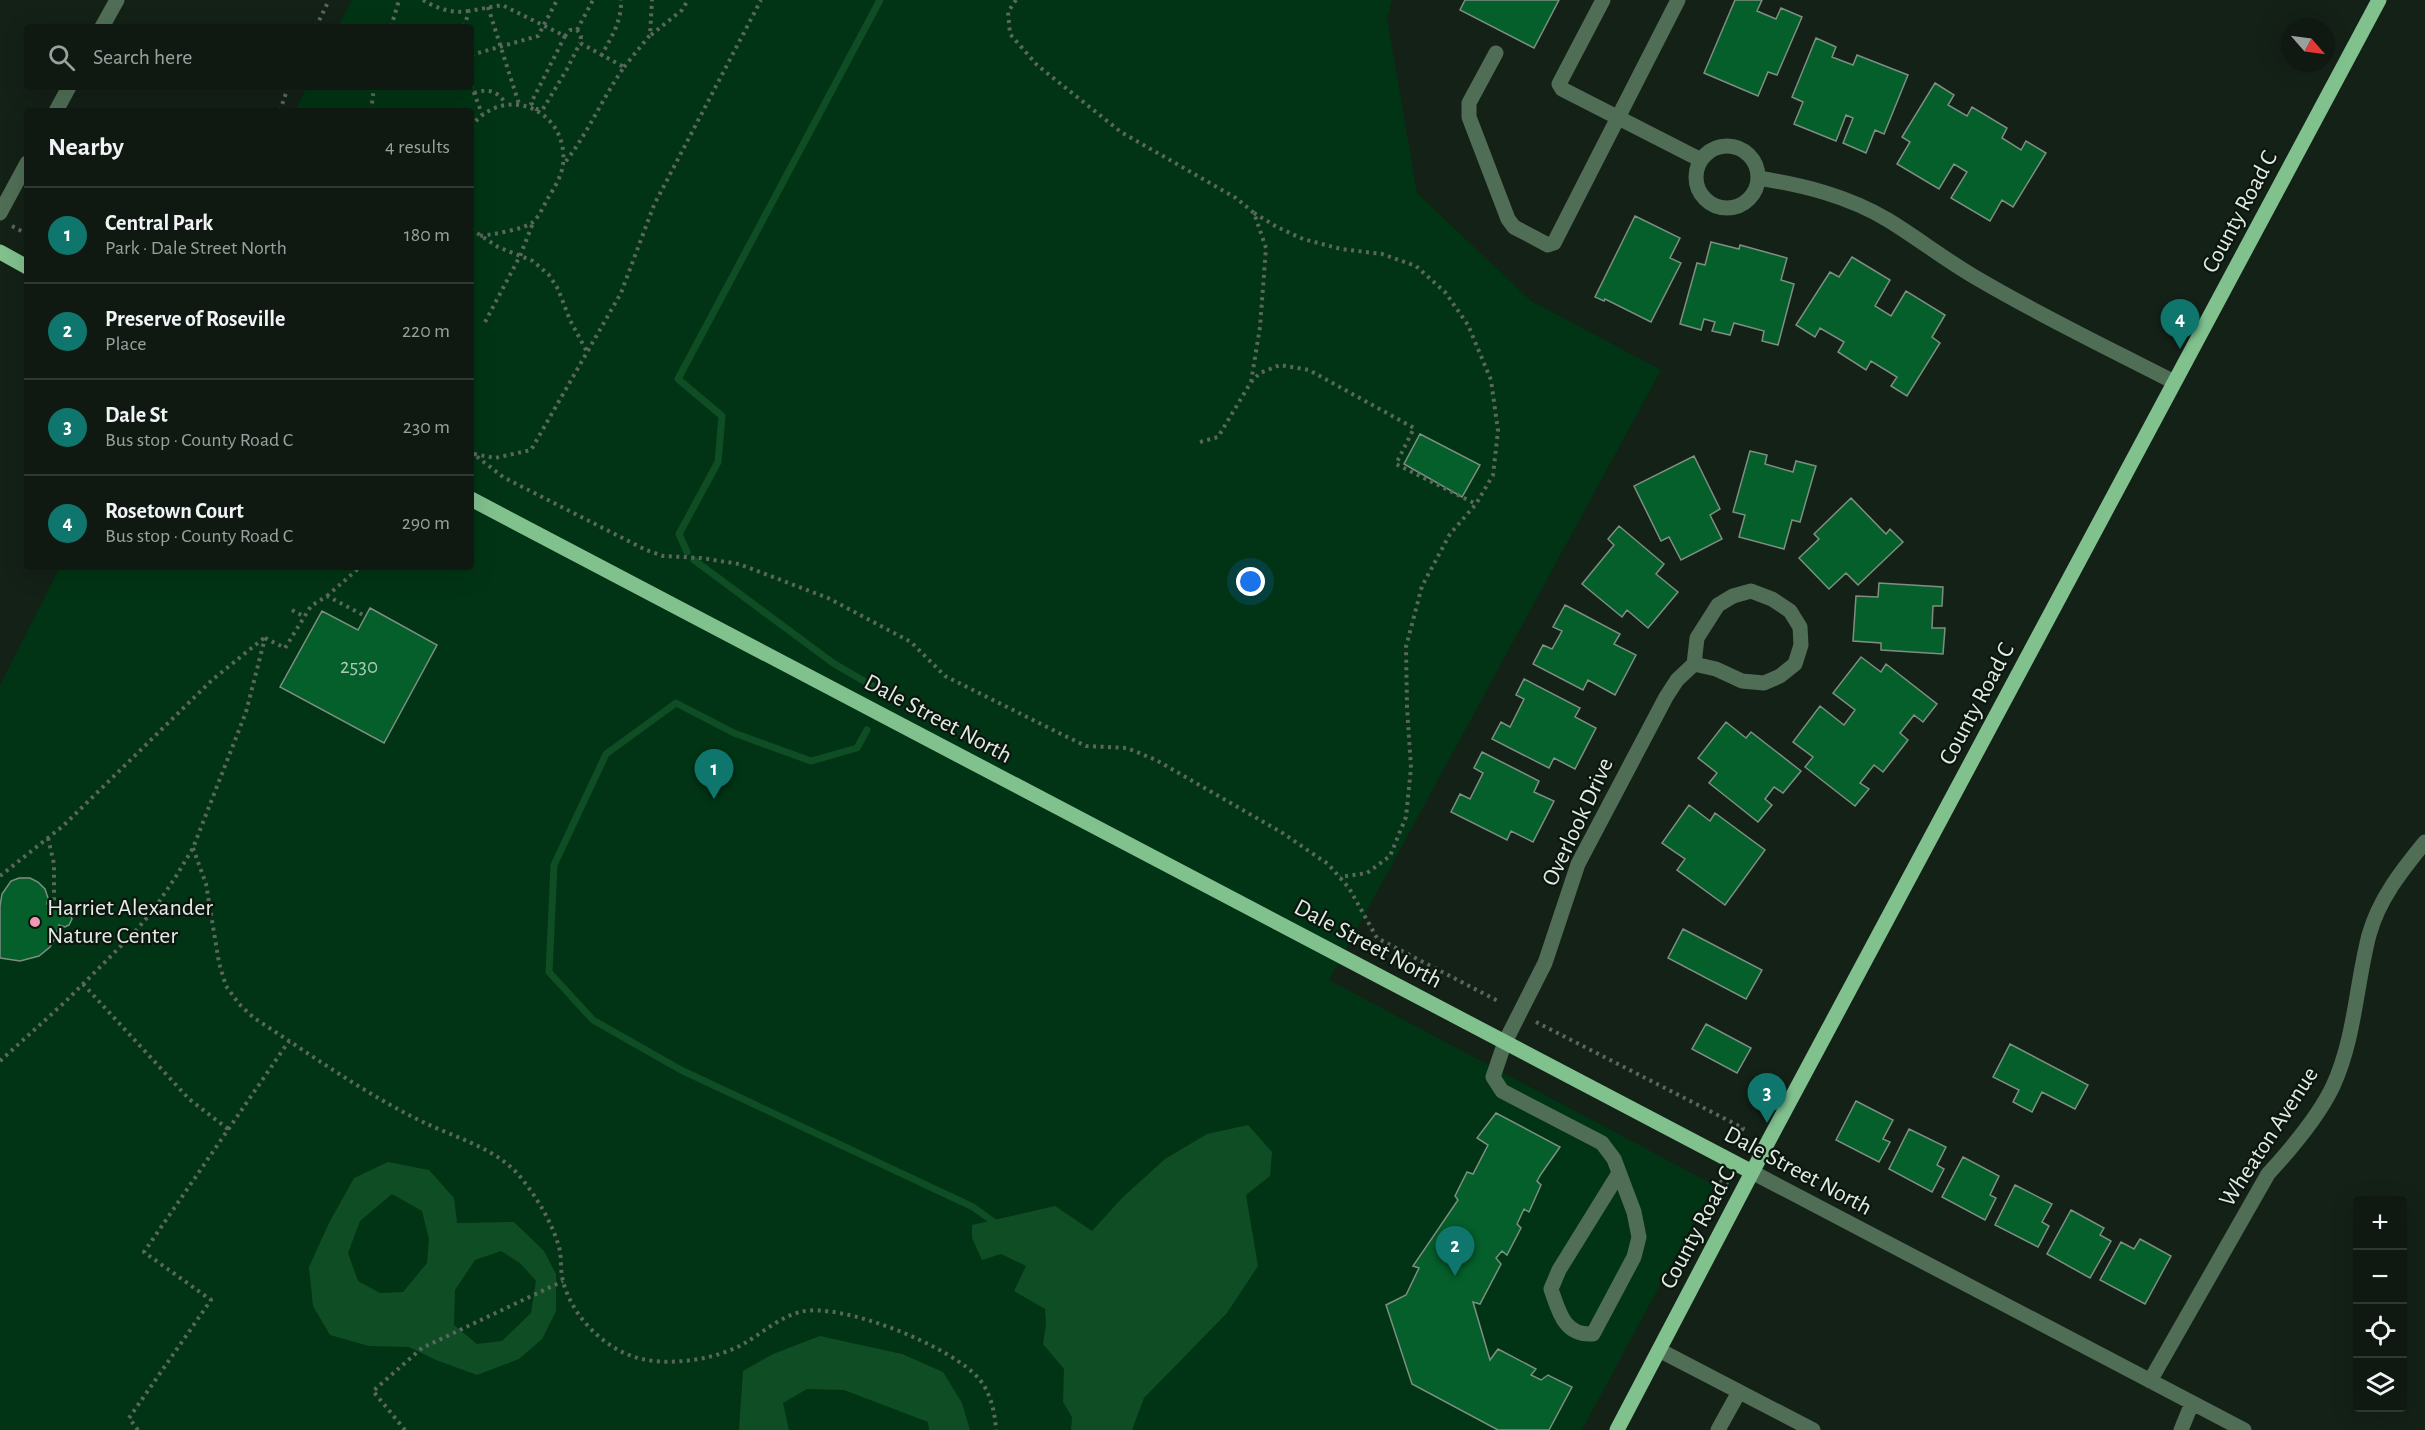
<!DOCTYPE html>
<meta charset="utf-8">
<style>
body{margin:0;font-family:"Alegreya Sans",sans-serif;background:#1d261f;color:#f1f3f6}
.controls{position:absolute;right:18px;bottom:18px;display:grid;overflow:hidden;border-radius:6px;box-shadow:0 6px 24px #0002}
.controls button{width:54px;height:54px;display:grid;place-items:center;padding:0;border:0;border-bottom:2px solid #2f3831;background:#0f1911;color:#f1f3f6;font:30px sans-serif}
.compass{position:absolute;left:2281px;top:18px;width:54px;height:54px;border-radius:50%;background:#0f1911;box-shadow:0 6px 24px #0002;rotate:118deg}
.you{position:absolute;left:1251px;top:582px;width:21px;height:21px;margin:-15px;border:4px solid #fff;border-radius:50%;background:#1a73e8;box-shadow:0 0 0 9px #1a73e833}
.badge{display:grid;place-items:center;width:39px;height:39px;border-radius:50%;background:#0f766e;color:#fff;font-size:20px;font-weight:700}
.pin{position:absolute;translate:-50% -50px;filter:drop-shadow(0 2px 3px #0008)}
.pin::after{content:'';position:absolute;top:32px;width:21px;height:18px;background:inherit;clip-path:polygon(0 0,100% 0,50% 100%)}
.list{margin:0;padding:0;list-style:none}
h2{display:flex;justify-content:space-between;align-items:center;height:78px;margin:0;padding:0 24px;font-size:26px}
h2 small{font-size:20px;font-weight:400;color:#9ba09f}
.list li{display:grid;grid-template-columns:39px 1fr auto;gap:18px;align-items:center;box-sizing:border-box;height:96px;padding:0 24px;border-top:2px solid #2f3831}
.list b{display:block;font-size:22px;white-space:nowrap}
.list p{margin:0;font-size:20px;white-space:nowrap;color:#9ba09f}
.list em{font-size:20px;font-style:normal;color:#9ba09f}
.icon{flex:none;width:33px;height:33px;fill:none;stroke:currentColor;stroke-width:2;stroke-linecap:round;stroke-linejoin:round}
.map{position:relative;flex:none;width:2425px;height:1430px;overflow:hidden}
.search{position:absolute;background:#0f1911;box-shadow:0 6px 24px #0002;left:24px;top:24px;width:450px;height:66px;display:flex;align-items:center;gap:15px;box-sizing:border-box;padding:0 21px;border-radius:6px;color:#9ba09f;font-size:22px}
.panel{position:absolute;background:#0f1911;box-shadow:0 6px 24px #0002;left:24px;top:108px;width:450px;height:462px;border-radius:6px}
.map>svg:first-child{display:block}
</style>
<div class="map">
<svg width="2425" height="1430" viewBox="0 0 2425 1430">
<rect width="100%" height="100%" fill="#142117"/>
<path fill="#013414" d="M 352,0 L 1392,0 L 1387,18 L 1417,193 L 1531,301 L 1661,370 L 1329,980 L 1714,1185 L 1582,1430 L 0,1430 L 0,685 L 60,567 L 471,567 L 471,111 L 295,111 L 307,87 L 471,87 L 471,27 L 338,27 Z"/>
<path fill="#0f4d24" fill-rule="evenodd" d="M 1248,1125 L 1272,1152 L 1270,1176 L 1246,1195 L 1258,1266 L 1227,1313 L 1144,1398 L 1132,1430 L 1071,1430 L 1072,1417 L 1063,1402 L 1064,1369 L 1043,1344 L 1046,1324 L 1045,1309 L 1014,1291 L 1026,1266 L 1001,1254 L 982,1260 L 972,1238 L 972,1225 L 1055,1206 L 1092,1231 L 1123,1197 L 1165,1159 L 1207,1134 Z
M 388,1162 L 429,1170 L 454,1198 L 457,1223 L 514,1222 L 544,1251 L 556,1274 L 556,1311 L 542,1339 L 519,1359 L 477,1375 L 436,1360 L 409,1347 L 369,1346 L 330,1335 L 313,1306 L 309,1267 L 329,1223 L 354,1178 ZM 392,1194 L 422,1211 L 429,1239 L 427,1263 L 403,1292 L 380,1293 L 358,1281 L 348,1253 L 360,1221 ZM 501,1251 L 520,1263 L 536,1281 L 531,1313 L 502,1341 L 477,1344 L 454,1325 L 455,1290 L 475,1260 Z
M 820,1336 L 902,1354 L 943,1372 L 962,1403 L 970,1430 L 929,1430 L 928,1422 L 844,1390 L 807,1389 L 783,1403 L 789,1430 L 739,1430 L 743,1371 L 773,1354 Z"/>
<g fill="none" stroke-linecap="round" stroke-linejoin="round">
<path stroke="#0f4d24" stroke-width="7" d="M 687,552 L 679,534 L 718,462 L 722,416 L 678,379 L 880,0
M 694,560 L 833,663 L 886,694
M 867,730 L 857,748 L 811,761 L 734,733 L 676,703 L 606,754 L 554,865 L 549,972 L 593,1020 L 681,1070 L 973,1207 L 998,1225"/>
</g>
<path fill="#045f2a" stroke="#7f8e82" stroke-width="1.5" d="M 1465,0 L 1559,0 L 1534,48 L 1460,10 Z
M 1735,0 L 1762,0 L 1757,11 L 1776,19 L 1781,8 L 1802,17 L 1777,75 L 1768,72 L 1758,96 L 1704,73 Z
M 1816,38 L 1836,47 L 1832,57 L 1853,65 L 1857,55 L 1908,75 L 1884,134 L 1875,130 L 1866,153 L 1843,143 L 1853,118 L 1846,115 L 1836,141 L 1794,124 L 1803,102 L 1792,97 Z
M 1935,83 L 1954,95 L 1948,105 L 1967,116 L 1972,107 L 2007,128 L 2002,138 L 2021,150 L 2026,141 L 2046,153 L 2013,207 L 2002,200 L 1990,221 L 1951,198 L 1967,172 L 1954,164 L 1939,189 L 1897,164 L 1910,142 L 1902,137 Z
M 1635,216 L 1680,238 L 1670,258 L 1681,263 L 1651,322 L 1605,299 L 1604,301 L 1595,297 Z
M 1711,242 L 1739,249 L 1740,245 L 1787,258 L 1781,280 L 1794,284 L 1778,345 L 1762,341 L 1764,331 L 1734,323 L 1730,335 L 1712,331 L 1715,322 L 1704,319 L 1701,330 L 1680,324 L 1697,263 L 1705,265 Z
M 1852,257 L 1890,280 L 1875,306 L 1891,316 L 1906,291 L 1945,315 L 1932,337 L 1940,343 L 1907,396 L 1891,386 L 1897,377 L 1871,361 L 1866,370 L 1838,352 L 1844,342 L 1820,328 L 1815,337 L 1796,325 L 1830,272 L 1839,277 Z
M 1420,434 L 1480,465 L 1462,497 L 1404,464 Z
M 1750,451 L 1767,455 L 1765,464 L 1793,472 L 1796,461 L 1816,466 L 1800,522 L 1792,520 L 1784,549 L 1739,537 L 1745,515 L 1733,512 Z
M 1694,456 L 1720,509 L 1710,515 L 1722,539 L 1681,560 L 1669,537 L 1661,541 L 1634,486 Z
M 1851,498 L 1886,534 L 1890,529 L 1903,542 L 1858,585 L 1846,573 L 1829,589 L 1799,558 L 1819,539 L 1814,534 Z
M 1619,526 L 1664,564 L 1656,574 L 1678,592 L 1648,628 L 1627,610 L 1622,617 L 1582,584 L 1614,545 L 1608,539 Z
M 1879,583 L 1943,587 L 1942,606 L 1933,606 L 1932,628 L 1945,628 L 1943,654 L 1881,650 L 1881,643 L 1853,641 L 1856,596 L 1878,597 Z
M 1565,605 L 1620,634 L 1614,644 L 1636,655 L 1615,695 L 1588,680 L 1583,690 L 1533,664 L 1543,645 L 1552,649 L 1562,631 L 1553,627 Z
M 370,608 L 437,645 L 384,743 L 280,687 L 322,611 L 358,630 Z
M 1861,657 L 1881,672 L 1886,664 L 1937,704 L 1923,722 L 1914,715 L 1900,733 L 1908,740 L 1883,772 L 1874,765 L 1860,783 L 1869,789 L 1855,806 L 1805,767 L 1813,757 L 1793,742 L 1820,706 L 1844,725 L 1855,710 L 1833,693 Z
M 1524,679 L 1580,708 L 1575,717 L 1596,728 L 1575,769 L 1554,758 L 1549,768 L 1492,739 L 1501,722 L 1510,727 L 1524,699 L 1516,695 Z
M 1726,722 L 1746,738 L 1751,732 L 1801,771 L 1783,793 L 1774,787 L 1765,799 L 1772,805 L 1758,822 L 1709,783 L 1717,773 L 1698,758 Z
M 1482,752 L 1539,781 L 1534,792 L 1554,801 L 1533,842 L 1511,831 L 1507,840 L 1451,812 L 1460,794 L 1470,799 L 1483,773 L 1474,768 Z
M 1689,805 L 1710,821 L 1715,813 L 1765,850 L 1725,905 L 1677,870 L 1685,859 L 1662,843 Z
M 19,878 L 30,878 L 38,882 L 45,889 L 48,898 L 47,904 L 62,907 L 60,913 L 70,914 L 72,919 L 69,925 L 65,927 L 59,925 L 55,938 L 50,947 L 39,956 L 20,961 L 0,958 L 0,906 L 2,894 L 11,881 Z
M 1683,929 L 1762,970 L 1746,999 L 1668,958 Z
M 1706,1024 L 1751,1048 L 1737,1073 L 1692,1049 Z
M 2010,1044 L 2088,1085 L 2075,1109 L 2042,1092 L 2032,1112 L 2013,1102 L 2019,1090 L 1993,1077 Z
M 1856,1101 L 1893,1120 L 1883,1139 L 1890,1142 L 1879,1162 L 1836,1140 Z
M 1496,1113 L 1560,1147 L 1541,1174 L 1537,1181 L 1541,1185 L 1529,1212 L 1524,1209 L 1517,1224 L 1521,1228 L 1507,1255 L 1502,1251 L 1496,1258 L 1501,1264 L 1480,1304 L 1473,1302 L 1490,1360 L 1498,1349 L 1536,1369 L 1531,1375 L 1541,1380 L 1548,1375 L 1572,1387 L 1549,1430 L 1498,1430 L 1412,1384 L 1386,1305 L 1406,1295 L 1419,1268 L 1413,1266 L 1458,1200 L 1455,1196 L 1467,1172 L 1473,1174 L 1488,1145 L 1477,1138 Z
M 1909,1129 L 1946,1147 L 1937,1165 L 1944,1169 L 1932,1192 L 1889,1169 Z
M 1963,1157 L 1999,1176 L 1990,1195 L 1996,1198 L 1985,1220 L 1942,1197 Z
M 2015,1185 L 2052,1204 L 2042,1222 L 2049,1226 L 2038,1247 L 1995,1225 Z
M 2071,1210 L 2104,1228 L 2100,1235 L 2111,1241 L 2090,1278 L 2047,1254 Z
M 2140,1239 L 2171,1256 L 2145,1304 L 2100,1280 L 2121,1242 L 2134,1249 Z"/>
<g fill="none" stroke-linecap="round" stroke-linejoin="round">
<path stroke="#5b665d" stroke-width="4" stroke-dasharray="3 4.5" stroke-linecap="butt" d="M 423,0 C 436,8 453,14 468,11
M 1016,0 L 1008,12 L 1010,34 L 1037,65 L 1121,132 L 1236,198 L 1254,213 L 1266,248 L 1260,327 L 1251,382
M 488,7 L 519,104
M 316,27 L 329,0
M 391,27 L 399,0
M 464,27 L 469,11 L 502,5 L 565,36 L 570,30 L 577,30 L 581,36 L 580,43 L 624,67 C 602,99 587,135 563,165
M 577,30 L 593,0
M 651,35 L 682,10 L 688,0
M 565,36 L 531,103 L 536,109 L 543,109 L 567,69 L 580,43
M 471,55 L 538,36 L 557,0
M 601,56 C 611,38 622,21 621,0
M 624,67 L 650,35 L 652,0
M 471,85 L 482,114
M 474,93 C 488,88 498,91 506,104
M 280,111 L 288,87
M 371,111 L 374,87
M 471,127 C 504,82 569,110 563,164 C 562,175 554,189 548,198 C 544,205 539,217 533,222 C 523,230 493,234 480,236
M 1254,213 L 1277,227 L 1303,239 L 1341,249 L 1382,254 L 1416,266 L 1445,292 L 1468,325 L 1491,380 L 1498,431 L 1493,475 L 1476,504 L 1450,534 L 1422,586 L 1406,647 L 1407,707 L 1411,768 L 1406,817 L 1390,856 L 1367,873 L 1340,877
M 12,226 L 27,234
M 471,229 L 498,247 L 533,261 L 549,275 L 558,289 L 570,320 L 586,350
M 485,322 L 520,256 L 533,223
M 1200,442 L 1218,437 L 1251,382 L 1260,373 L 1280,365 L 1309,370 L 1414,428 L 1396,464 L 1476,504
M 471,452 L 503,477 L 646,550 L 663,556 L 701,558 L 739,564 L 828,598 L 911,642 L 945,676 L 1059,733 L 1086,746 L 1127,748 L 1156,760 L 1281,832 L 1328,864 L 1349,888 L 1377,938 L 1498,1001
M 474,454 L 495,458 L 531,450 L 621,293 L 654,205 L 761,0
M 327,596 L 360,567
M 292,610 L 303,616
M 265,638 L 285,648 L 311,606 L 327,596 L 365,616
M 48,838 L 54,864 L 54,905
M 193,848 L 206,884 L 219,963 L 226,986 L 239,1004 L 254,1018 C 296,1045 337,1074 380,1099 C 394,1107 408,1115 423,1122 C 456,1138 499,1149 522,1179 C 538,1199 552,1223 559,1247 C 562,1258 560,1270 563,1281 C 572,1317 606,1351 642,1359 C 673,1366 718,1359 745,1343 C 762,1333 780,1317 800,1312 C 840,1301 954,1347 980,1380 C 991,1394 995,1413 996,1430
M 0,876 L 63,826 L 212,680 L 264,638
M 83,984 L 189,1099 L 228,1129
M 1536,1022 L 1743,1128 L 1736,1144
M 0,1061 L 65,1002 L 131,936 L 152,912 L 175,878 L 193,848 L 246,712 L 265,638
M 1721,1175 L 1718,1180 L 1728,1185
M 138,1430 L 129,1418 L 211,1300 L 144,1252 L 289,1041
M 405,1430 L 373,1391 L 422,1348 L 563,1281"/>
<path stroke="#506e56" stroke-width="15" d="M 1603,0 L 1559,84 L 1562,89 L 1701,160
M 102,27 L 117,0
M 1496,53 L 1469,103 L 1469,117 L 1508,219 L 1514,227 L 1548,245 L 1554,243 L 1678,0
M 56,111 L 69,87
M1696 177a31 31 0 1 1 62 0a31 31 0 1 1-62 0Z
M 1758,178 C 1803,185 1848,196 1888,220 C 1919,239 1948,262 1980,280 C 2043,317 2110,349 2174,382
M 0,213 L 27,163
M 1752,1172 L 2244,1430
M 1619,1173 L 1559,1270 L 1551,1289 C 1559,1312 1564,1336 1593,1334 L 1634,1257 L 1639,1237 L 1634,1212 L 1614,1159 L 1602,1143 L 1502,1091 L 1493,1077 L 1505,1042 L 1545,963 L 1578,864 L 1666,697 L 1677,680 L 1694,664 L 1697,638 L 1718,605 L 1733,596 L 1751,591 L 1772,599 L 1790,611 L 1800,627 L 1801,645 L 1795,664 L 1780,676 L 1764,683 L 1742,681 L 1716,669 L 1694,664
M 1659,1350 L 1813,1430
M 2150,1381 L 2268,1174 C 2290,1150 2319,1116 2333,1086 C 2355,1038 2356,985 2369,935 C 2379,899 2402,870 2425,842
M 1718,1430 L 1739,1392
M 2181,1430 L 2192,1403"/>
<path stroke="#81c18e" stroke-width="15" d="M 0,252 L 27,267
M 471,499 L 1752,1172
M 1617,1430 L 1769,1140 L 2379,0"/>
</g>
<circle fill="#f09ab4" stroke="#0b170e" stroke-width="2" cx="35" cy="922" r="6"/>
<g text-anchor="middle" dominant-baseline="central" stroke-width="4.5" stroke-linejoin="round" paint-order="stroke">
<g font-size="21" fill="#abc8b6">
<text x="359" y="666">2530</text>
</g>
<g font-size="24" fill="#e3ebe4" stroke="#0b170e">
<text transform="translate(2240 212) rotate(-62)">County Road C</text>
<text transform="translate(1977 704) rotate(-62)">County Road C</text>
<text transform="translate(938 719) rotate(28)">Dale Street North</text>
<text transform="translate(1578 822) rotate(-65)">Overlook Drive</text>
<text transform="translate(1368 944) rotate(28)">Dale Street North</text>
<text transform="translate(2269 1137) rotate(-57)">Wheaton Avenue</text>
<text transform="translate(1798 1171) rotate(28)">Dale Street North</text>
<text transform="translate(1698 1228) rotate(-62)">County Road C</text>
</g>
<g font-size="24" fill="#e3ebe4" stroke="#0b170e" text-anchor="start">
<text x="47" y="908">Harriet Alexander<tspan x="47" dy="28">Nature Center</tspan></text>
</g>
</g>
</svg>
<div class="controls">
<button>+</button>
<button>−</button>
<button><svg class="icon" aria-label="locate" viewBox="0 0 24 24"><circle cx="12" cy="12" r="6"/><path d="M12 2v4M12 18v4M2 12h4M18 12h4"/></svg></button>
<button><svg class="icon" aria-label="layers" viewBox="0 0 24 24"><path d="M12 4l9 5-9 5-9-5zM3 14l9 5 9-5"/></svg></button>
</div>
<svg class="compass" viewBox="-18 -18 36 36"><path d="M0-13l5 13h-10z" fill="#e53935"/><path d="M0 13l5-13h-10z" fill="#9ba09f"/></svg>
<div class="you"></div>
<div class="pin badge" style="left:714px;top:799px">1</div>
<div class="pin badge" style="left:1455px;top:1276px">2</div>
<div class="pin badge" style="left:1767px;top:1123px">3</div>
<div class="pin badge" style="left:2180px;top:349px">4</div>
<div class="search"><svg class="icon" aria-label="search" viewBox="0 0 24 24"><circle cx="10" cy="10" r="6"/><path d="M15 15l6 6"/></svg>Search here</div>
<section class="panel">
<h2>Nearby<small>4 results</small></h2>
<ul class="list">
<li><span class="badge">1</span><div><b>Central Park</b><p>Park · Dale Street North</p></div><em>180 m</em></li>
<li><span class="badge">2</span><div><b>Preserve of Roseville</b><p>Place</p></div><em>220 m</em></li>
<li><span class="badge">3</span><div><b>Dale St</b><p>Bus stop · County Road C</p></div><em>230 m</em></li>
<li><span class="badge">4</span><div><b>Rosetown Court</b><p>Bus stop · County Road C</p></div><em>290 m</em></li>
</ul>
</section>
</div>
